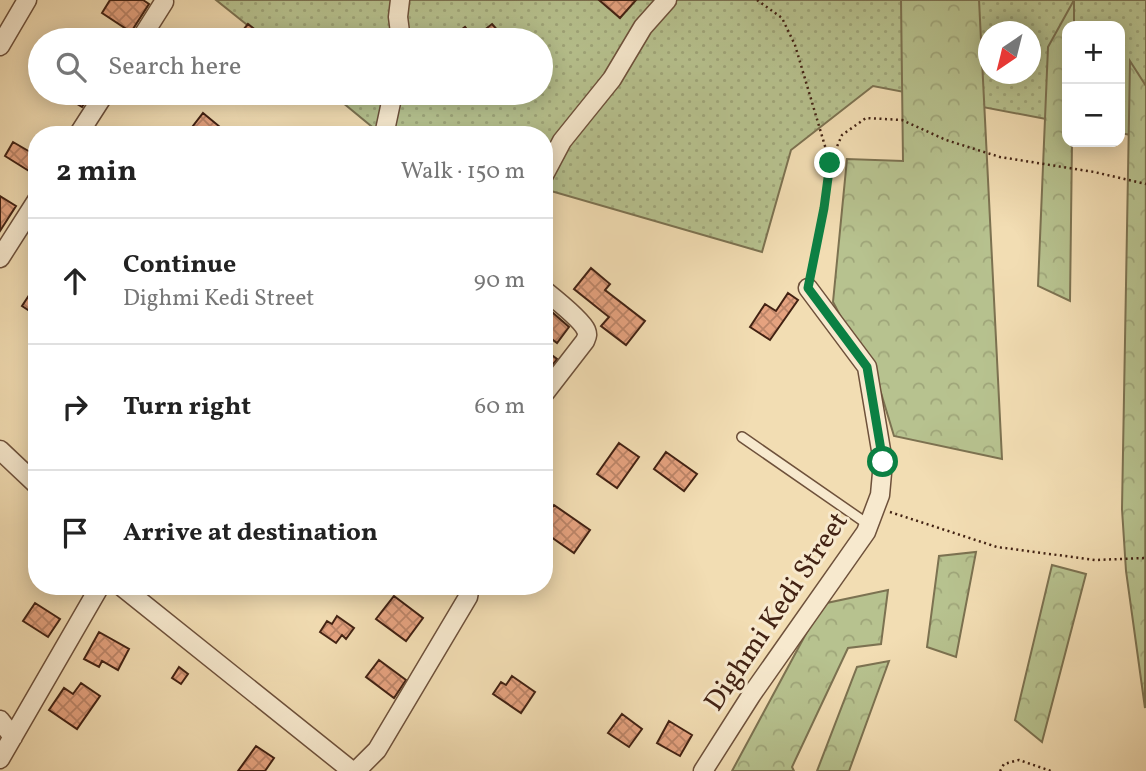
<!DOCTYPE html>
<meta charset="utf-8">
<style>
body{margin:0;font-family:Vollkorn,serif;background:#f2f2f2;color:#222}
.controls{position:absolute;right:21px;top:21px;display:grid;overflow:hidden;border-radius:14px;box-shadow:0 4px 18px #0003}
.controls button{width:63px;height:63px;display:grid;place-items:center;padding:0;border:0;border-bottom:2px solid #e0e0e0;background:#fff;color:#222;font:35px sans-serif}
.compass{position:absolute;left:978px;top:21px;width:63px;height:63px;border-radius:50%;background:#fff;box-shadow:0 4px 18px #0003;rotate:215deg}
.stop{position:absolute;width:21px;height:21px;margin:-16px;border:5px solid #0b8043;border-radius:50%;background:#fff}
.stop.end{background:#0b8043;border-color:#fff;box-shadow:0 2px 7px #0008}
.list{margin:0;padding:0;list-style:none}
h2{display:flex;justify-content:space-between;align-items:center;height:91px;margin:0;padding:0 28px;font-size:30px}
h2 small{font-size:23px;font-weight:400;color:#767676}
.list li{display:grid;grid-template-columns:46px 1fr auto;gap:21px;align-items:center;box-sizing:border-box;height:126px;padding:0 28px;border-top:2px solid #e0e0e0}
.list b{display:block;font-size:26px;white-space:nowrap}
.list p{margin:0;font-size:23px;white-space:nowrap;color:#767676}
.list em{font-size:23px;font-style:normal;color:#767676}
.icon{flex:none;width:38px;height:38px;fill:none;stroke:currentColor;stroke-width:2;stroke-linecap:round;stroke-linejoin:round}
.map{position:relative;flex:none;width:1146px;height:771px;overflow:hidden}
.search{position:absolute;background:#fff;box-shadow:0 4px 18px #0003;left:28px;top:28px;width:525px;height:77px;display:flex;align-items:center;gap:18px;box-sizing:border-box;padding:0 24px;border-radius:38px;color:#767676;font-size:26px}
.panel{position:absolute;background:#fff;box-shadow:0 4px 18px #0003;left:28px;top:126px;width:525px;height:469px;border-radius:28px}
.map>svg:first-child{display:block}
</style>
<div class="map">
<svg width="1146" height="771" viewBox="0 0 1146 771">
<defs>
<pattern id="grass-dots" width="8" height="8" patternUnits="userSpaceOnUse" patternTransform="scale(1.75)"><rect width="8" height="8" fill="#b7c28f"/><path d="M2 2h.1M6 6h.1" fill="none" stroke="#9fa67a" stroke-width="1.8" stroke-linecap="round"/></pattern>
<pattern id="forest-crowns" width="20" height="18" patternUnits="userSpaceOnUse" patternTransform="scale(1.75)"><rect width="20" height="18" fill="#b7c28f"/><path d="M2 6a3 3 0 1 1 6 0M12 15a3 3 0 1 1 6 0" fill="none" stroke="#9fa67a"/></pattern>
<pattern id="building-cross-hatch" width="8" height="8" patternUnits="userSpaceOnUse" patternTransform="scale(1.75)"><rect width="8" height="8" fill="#e5a27f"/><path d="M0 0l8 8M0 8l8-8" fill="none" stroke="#bb8467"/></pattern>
</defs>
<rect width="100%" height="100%" fill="#f2ddb3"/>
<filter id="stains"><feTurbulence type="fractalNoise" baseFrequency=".00286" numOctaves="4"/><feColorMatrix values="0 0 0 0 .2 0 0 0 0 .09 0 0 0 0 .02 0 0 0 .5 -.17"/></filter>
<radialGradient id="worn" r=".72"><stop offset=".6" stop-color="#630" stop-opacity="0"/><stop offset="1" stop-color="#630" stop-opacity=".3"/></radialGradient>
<path fill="url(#grass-dots)" stroke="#7c7251" stroke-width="2" fill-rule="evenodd" d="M 216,0 L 1146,0 L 1146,138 L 1120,133 L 1120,26 L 1067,26 L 1067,123 L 873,86 L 791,150 L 762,252 L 544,189 L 544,135 L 382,135 L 331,93 L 541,93 L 541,40 L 266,40 ZM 988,32 L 1030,32 L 1030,74 L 988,74 Z"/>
<path fill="url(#forest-crowns)" stroke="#7c7251" stroke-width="2" d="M 901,0 L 979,0 L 1002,459 L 894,436 L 881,393 L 833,302 L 847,159 L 903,161 Z
M 1074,0 L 1074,26 L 1067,26 L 1067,142 L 1072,142 L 1070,301 L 1038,286 L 1048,47 Z
M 1130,61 L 1146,86 L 1145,708 L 1126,571 L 1122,509 Z
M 976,552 L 956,657 L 927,647 L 939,556 Z
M 1052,565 L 1086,574 L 1042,742 L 1015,720 Z
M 888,590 L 881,644 L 848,648 L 792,767 L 794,771 L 732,771 L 822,604 Z
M 889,661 L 849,771 L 817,771 L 857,667 Z"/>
<path fill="url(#building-cross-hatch)" stroke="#422213" stroke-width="2" d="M 110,0 L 143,0 L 149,4 L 131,32 L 102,13 Z
M 599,0 L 636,0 L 620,18 Z
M 248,24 L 261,34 L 256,40 L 235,40 Z
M 492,24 L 506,40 L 448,40 L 465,27 L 474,38 Z
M 59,93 L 91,93 L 82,107 Z
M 203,113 L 220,127 L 217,135 L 186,135 Z
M 13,142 L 37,156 L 37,176 L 5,156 Z
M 0,196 L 16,206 L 0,231 Z
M 591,268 L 610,284 L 605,290 L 645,321 L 626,345 L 601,326 L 609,317 L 574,289 Z
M 37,283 L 37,316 L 22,306 Z
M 788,293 L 798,300 L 770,340 L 750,327 L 765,304 L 776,311 Z
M 544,305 L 569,327 L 557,343 L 544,333 Z
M 549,353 L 557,359 L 550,368 L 544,364 L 544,360 Z
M 619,443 L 639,457 L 617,488 L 597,474 Z
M 666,452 L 697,474 L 684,491 L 654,469 Z
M 554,505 L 590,530 L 574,553 L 544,532 L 544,518 Z
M 394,596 L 423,618 L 406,641 L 376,619 Z
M 35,603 L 60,619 L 48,637 L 23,621 Z
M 337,616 L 354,628 L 346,639 L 342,635 L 336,643 L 320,632 L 327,621 L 332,624 Z
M 99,632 L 129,649 L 118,670 L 102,661 L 99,667 L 84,659 Z
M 379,660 L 406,680 L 394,698 L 366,677 Z
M 179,667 L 188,674 L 181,684 L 172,678 Z
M 512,676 L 535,692 L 521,713 L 493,694 L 501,682 L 506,685 Z
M 81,683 L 100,696 L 77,729 L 49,710 L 64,688 L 73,694 Z
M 622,714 L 642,729 L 629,747 L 608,733 Z
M 669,721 L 692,735 L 680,756 L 657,743 Z
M 256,746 L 274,758 L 265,771 L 238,771 Z"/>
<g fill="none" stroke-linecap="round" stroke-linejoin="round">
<g stroke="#6e513b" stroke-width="12">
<path id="service" d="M 742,437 L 869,525"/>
</g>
<g stroke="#6e513b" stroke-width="21">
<path id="minor" d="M 400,0 L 398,17 L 401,40
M 140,40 L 164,2
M 0,46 L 27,0
M 78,135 L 105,93
M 384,135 L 393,93
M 544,175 L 562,141 L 612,79 L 643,27 L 667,0
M 0,258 L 37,200
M 544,290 C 554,298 582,320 586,330 C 588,335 587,336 585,341 L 544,394
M 0,450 L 37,485
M 121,586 L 352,771
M 0,720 L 13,737
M 0,759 L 100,586
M 356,771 L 377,750 L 468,597 L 470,586
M 703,771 L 752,694 L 866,532 L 880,495 L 883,462 L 867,367 L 808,288"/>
</g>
<path stroke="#422213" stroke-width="2.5" stroke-dasharray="2 3.5" stroke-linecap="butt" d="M 757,0 L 782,18 L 795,45 L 830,163
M 811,275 L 824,208 L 830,163 L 842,135 L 866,118 L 902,120 L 946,140 L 1000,157 L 1094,172 L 1146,184
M 890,512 L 997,547 L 1095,560 L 1146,558
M 1000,771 L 1004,764 L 1019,760 L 1051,771"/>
<use href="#service" stroke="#f7e9ce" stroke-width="9"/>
<use href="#minor" stroke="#f7e9ce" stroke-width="18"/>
</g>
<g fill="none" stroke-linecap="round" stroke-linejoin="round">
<path stroke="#0b8043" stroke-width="9" d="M 830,163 L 824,208 L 808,288 L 867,367 L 883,462"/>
</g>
<g text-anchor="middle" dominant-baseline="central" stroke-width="6" stroke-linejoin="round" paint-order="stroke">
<g font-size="28" fill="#422213" stroke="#f7e9ce">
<text transform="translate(777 612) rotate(-56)">Dighmi Kedi Street</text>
</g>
</g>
<rect width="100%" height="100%" filter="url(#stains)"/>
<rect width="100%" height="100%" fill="url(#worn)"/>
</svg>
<div class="controls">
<button>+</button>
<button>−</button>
</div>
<svg class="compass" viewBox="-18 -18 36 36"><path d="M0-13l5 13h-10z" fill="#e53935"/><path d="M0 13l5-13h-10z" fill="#767676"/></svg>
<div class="stop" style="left:883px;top:462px"></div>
<div class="stop end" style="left:830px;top:163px"></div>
<div class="search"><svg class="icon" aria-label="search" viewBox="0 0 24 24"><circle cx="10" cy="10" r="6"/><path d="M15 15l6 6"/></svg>Search here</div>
<section class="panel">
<h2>2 min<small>Walk · 150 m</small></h2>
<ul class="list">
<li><svg class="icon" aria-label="ahead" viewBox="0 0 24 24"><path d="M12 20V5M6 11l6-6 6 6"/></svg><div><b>Continue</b><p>Dighmi Kedi Street</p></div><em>90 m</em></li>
<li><svg class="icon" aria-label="right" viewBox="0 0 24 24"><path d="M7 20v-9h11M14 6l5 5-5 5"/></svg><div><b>Turn right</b></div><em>60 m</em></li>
<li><svg class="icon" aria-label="arrive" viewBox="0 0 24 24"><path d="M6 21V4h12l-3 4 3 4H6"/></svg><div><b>Arrive at destination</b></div></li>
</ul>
</section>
</div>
